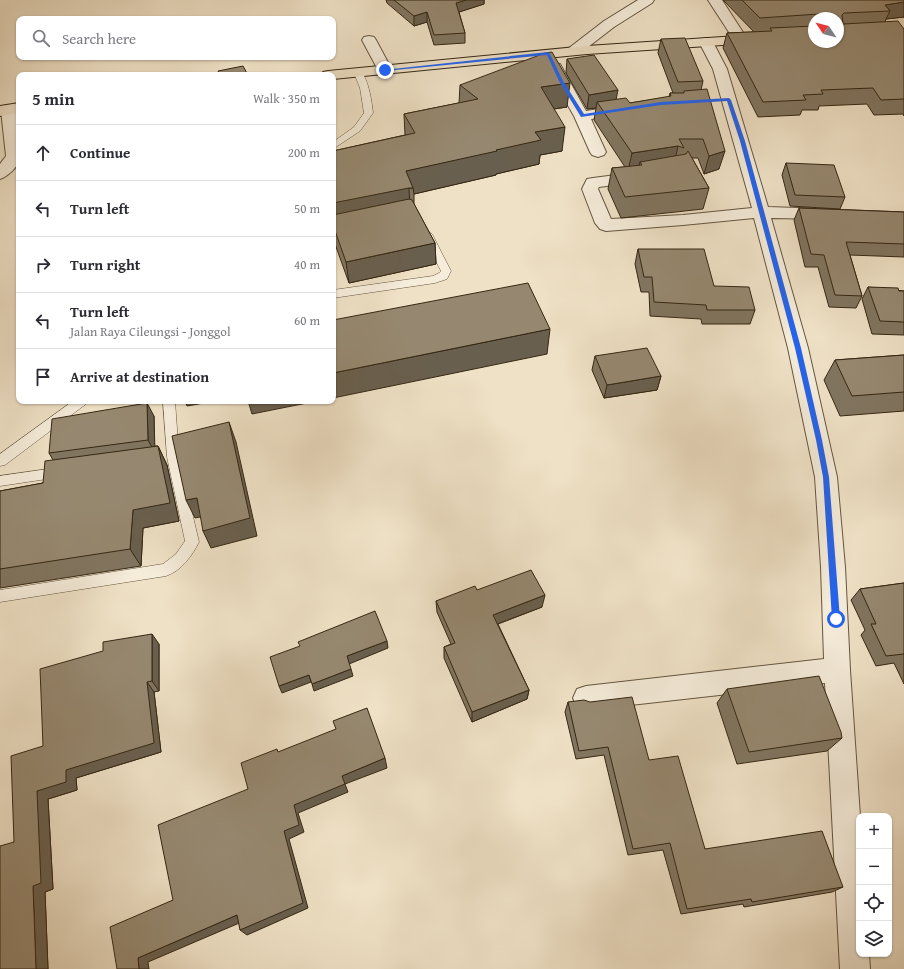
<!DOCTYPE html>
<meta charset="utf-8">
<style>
body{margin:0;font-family:"Gentium Book Plus",serif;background:#f7f7f7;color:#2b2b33}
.controls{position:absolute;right:12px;bottom:12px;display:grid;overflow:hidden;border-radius:8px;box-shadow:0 1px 3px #0004}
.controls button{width:36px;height:36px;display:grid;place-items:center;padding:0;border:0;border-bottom:1px solid #e1e1e2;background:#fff;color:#2b2b33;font:20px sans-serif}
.compass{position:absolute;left:808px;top:12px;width:36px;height:36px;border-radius:50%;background:#fff;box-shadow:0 1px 3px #0004;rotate:305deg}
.stop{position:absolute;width:12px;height:12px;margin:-9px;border:3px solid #2563eb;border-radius:50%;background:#fff}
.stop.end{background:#2563eb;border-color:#fff;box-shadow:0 1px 4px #0008}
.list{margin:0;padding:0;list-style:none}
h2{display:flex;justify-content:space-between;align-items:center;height:52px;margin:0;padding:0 16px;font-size:17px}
h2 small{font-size:13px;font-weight:400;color:#7c7c81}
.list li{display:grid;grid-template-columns:26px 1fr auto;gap:12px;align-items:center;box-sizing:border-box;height:56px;padding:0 16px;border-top:1px solid #e1e1e2}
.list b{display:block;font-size:15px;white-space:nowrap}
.list p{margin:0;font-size:13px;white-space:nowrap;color:#7c7c81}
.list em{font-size:13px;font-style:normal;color:#7c7c81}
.icon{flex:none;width:22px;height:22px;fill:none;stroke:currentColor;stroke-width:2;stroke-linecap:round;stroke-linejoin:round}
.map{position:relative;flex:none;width:904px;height:969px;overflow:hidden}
.search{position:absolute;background:#fff;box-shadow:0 1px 3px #0004;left:16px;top:16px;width:320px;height:44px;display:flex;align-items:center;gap:10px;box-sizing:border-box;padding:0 14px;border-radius:8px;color:#7c7c81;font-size:15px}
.panel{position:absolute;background:#fff;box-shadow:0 1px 3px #0004;left:16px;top:72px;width:320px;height:332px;border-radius:8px}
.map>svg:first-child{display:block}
</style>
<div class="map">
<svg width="904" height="969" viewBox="0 0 904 969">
<rect width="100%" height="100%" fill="#efe1c6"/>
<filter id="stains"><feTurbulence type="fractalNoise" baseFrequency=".005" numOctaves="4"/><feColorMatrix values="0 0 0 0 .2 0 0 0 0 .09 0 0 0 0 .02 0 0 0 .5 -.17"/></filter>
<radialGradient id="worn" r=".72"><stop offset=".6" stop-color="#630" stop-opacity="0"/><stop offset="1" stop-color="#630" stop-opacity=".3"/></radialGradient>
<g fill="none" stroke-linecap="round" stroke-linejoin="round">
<g stroke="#645640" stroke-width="1">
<path id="service" d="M 358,70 C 368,73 372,103 373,113 L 360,131 L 333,149 L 333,142 L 354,127 L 364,113 L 360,88 L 354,73 Z
M 427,231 L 432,234 L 451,271 L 447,279 L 435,283 L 333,298 L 333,290 L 433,276 L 439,273 L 441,271 L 422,234 Z
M 73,401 L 88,401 L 86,404 L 5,465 L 0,466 L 0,454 Z
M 163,401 L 175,401 L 179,457 L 199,542 C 192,556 181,571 166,576 L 0,602 L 0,590 L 163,564 L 176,554 L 185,541 L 167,457 Z
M 62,467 L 67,468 L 68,472 L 67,476 L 0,486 L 0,476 Z"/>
</g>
<g stroke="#645640" stroke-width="2">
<path id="minor" d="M 708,0 L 722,0 L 748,40 L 746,43 L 741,44 L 736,43 Z
M 369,36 L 374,37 L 376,40 L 392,70 L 390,73 L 385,74 L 380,73 L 378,70 L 362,40 L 364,37 Z
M 706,38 L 711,39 L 713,42 L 727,69 L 768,207 L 827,209 L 833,210 L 836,214 L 833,218 L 827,219 L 771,218 L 808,348 L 837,477 L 845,567 L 850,670 L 860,816 L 859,954 L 869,954 L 870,969 L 840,969 L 825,683 L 586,710 L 577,707 L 573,698 L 577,689 L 586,686 L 824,659 L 821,567 L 815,477 L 788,348 L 754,218 L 683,225 L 606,231 L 600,229 L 595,223 L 582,189 L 587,179 L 593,178 L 639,172 L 645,173 L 647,177 L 645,181 L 599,187 L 598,189 L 611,219 L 683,215 L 752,208 L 713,69 L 699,42 L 701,39 Z
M 555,63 L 560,64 L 586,111 L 625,105 L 630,107 L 633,110 L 630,113 L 625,115 L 591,119 L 606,152 L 604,155 L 598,157 L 592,155 L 590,152 L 574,116 L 554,81 L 548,67 L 550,64 Z
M 9,105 L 14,107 C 20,115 21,149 19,160 C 18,167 7,177 0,179 L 0,164 L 6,156 L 1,110 L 4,107 Z"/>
</g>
<g stroke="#645640" stroke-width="2">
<path id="tertiary" d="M 638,0 L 654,0 L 652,3 L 614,27 L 579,54 L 574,55 L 569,54 L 567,51 L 569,48 L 604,21 Z"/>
</g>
<g stroke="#352713" stroke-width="2">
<path id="primary" d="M 814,31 L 814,39 L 587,54 L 333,79 L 333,75 L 321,75 L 323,72 L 328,71 L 587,46 Z
M 19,103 L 19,113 L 0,116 L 0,106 Z"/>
</g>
<use href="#service" fill="#f5ecda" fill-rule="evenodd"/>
<use href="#minor" fill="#f5ecda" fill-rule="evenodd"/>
<use href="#tertiary" fill="#f5ecda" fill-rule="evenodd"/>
<use href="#primary" fill="#efe1c6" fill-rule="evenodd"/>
</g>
<path fill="#817560" stroke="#352713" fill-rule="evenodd" d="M 386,0 L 484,0 L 484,4 L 459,12 L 465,33 L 465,43 L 434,45 L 427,22 L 414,26 L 387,3 Z
M 723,0 L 904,0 L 904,17 L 886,19 L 885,22 L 904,29 L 904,116 L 903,114 L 874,115 L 867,104 L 819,106 L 818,110 L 802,110 L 800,115 L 758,117 L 723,48 L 727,33 L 754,32 ZM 814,18 L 838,18 L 814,42 Z
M 661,39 L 703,81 L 701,90 L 719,169 L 704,174 L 698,158 L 692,158 L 709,188 L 703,209 L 621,218 L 608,189 L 612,168 L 625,167 L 594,120 L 596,108 L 587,109 L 566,73 L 567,59 L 616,99 L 630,103 L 669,97 L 670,93 L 673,93 L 658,53 Z
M 460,85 L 567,107 L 554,109 L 562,151 L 540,155 L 539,164 L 496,174 L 496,175 L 414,194 L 414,204 L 435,243 L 436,264 L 349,283 L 335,244 L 333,230 L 333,151 L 405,135 L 404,114 L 459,103 Z
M 786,163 L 845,197 L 840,209 L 790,206 L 782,175 Z
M 799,208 L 904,212 L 904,257 L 850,255 L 862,296 L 856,308 L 829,307 L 818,267 L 805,267 L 794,220 Z
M 638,249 L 714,286 L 755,310 L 750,324 L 702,324 L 701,319 L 650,316 L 649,292 L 641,292 L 635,264 Z
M 868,287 L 904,291 L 904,335 L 872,334 L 862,299 Z
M 904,355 L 904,411 L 840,416 L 824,380 L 835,360 Z
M 595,356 L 661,376 L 657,390 L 604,398 L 592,370 Z
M 154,416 L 154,446 L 158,446 L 167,465 L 179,521 L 143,528 L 141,566 L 0,588 L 0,491 L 43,483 L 53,460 L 49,453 Z
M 904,583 L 904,684 L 894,663 L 876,666 L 861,635 L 865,630 L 851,600 L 860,589 Z
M 477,590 L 542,607 L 498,624 L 529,690 L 527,699 L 472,722 L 444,658 L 444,647 L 451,644 L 437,612 L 436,601 Z
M 159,644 L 159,691 L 154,692 L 161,752 L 76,778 L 77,790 L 48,799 L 53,889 L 45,892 L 48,969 L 0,969 L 14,842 L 43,746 Z
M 727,689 L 842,738 L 827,751 L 737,764 L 717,703 Z
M 568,702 L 649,760 L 705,849 L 843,887 L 832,892 L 744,907 L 743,904 L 681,914 L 663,850 L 628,855 L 604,755 L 576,759 L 565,712 Z"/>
<path fill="#695f4e" stroke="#352713" d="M 466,0 L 484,0 L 484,4 L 456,13 L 456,3 Z
M 904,2 L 904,17 L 886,19 L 890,11 L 885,5 Z
M 427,12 L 427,22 L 414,26 L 414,16 Z
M 570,83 L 567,107 L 539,111 L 541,87 Z
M 618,90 L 615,105 L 597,102 L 596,108 L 587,109 L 589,95 Z
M 565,127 L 562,151 L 540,155 L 539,164 L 496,174 L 496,175 L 414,194 L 413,188 L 409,188 L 410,212 L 334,223 L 333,220 L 333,203 L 406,171 L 496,150 L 535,132 Z
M 678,146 L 674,165 L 640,162 L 638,170 L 628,171 L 632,153 Z
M 725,151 L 719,169 L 704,174 L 709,156 Z
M 435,243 L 436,264 L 349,283 L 346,262 Z
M 550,329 L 547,354 L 333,398 L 333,373 Z
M 661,376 L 657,390 L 604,398 L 607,385 Z
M 185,401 L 215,401 L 187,406 Z
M 248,401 L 317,401 L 252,414 Z
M 147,403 L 154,416 L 155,453 L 148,440 Z
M 229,422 L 236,442 L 257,536 L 211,548 L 203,531 Z
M 158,446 L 167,465 L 179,521 L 143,528 L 141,566 L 130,549 L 133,510 Z
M 197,498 L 205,516 L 195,518 L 186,500 Z
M 545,595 L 542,607 L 492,626 L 493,615 Z
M 152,634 L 159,644 L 159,691 L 152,681 Z
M 387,641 L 388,648 L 349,664 L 347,656 Z
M 351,669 L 353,676 L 314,691 L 312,684 Z
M 309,675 L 311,682 L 282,693 L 279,686 Z
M 147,682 L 154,692 L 161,752 L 76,778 L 77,790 L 48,799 L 53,889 L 45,892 L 48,969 L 36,969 L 33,886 L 37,791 L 66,770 Z
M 529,690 L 527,699 L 472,722 L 472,712 Z
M 385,758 L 387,768 L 345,784 L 348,792 L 298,813 L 304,832 L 289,839 L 308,908 L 247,935 L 240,930 L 284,831 L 294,805 L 342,776 Z
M 237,915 L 244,921 L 148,962 L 149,969 L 139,969 L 138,958 Z"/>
<path fill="#968870" stroke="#352713" d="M 394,0 L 466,0 L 456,3 L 465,33 L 434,35 L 427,12 L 414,16 Z
M 742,0 L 904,0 L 904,2 L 885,5 L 890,11 L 844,13 L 842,15 L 843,24 L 898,21 L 904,29 L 904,99 L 881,100 L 873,88 L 821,90 L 823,94 L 803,95 L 806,100 L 763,102 L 727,33 L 772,31 L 770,28 L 814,26 L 814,42 L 838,42 L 838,18 L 820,18 L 821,16 L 819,14 L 760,18 Z
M 685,38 L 703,81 L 678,82 L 661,39 Z
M 552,52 L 570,83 L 541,87 L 565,127 L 535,132 L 541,140 L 496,150 L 497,151 L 406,171 L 413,188 L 409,188 L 333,203 L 333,151 L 415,133 L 404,114 L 478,99 L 460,85 L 545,53 Z
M 594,55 L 618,90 L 589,95 L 567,59 Z
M 243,66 L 248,75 L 220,75 L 218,71 Z
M 707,89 L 725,151 L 709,156 L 703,139 L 679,139 L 684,148 L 678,146 L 632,153 L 597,102 L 626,98 L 630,103 L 671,96 L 670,93 L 684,93 L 684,91 Z
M 688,151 L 709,188 L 625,197 L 612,168 L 642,165 L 640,162 L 686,154 Z
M 786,163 L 834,165 L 845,197 L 795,195 Z
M 409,199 L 412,200 L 435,243 L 346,262 L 333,225 L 333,223 L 334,223 L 333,220 L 333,215 Z
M 799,208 L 904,212 L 904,244 L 846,242 L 862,296 L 835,295 L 824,255 L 811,254 Z
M 638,249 L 704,249 L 714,286 L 749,287 L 755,310 L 707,310 L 706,305 L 654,302 L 652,277 L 644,277 Z
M 528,283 L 550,329 L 333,373 L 333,320 Z
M 868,287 L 898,288 L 899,291 L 904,291 L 904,322 L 880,321 Z
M 647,348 L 661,376 L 607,385 L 595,356 Z
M 904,355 L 904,392 L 852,396 L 835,360 Z
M 147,403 L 148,440 L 49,453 L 52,419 Z
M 229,422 L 250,518 L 203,531 L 197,498 L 186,500 L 172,436 Z
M 158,446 L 170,503 L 133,510 L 130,549 L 0,569 L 0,491 L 43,483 L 45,461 Z
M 531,570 L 545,595 L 493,615 L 529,690 L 472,712 L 444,647 L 455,643 L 436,601 L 475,586 L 477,590 Z
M 904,583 L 904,654 L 886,656 L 871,624 L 876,624 L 860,589 Z
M 375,611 L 387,641 L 347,656 L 351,669 L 312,684 L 309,675 L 279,686 L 270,657 L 300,646 L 298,642 Z
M 152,634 L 152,681 L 147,682 L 154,743 L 66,770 L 66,782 L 37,791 L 41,883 L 33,886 L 36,969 L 0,969 L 0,846 L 14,842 L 11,756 L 43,746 L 40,669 L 103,651 L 103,642 Z
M 819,676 L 841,732 L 842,738 L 749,752 L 727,689 Z
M 632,697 L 649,760 L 678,756 L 705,849 L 822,831 L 843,887 L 752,902 L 751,899 L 687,909 L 670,843 L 633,849 L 608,747 L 579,751 L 568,702 L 584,700 L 590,702 Z
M 367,708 L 385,758 L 342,776 L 345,784 L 294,805 L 299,825 L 284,831 L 303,903 L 240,930 L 237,915 L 138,958 L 139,969 L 117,969 L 110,927 L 173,900 L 158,825 L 248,789 L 241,763 L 277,749 L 278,752 L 336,729 L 333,721 Z"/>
<path fill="#2563eb" d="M 548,52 L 550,54 L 563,81 L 584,114 L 661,102 L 729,98 L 731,100 L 745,141 L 801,348 L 822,440 L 829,477 L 840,619 L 838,622 L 836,623 L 832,619 L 823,477 L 816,440 L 795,348 L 740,141 L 727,101 L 661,105 L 581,117 L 559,81 L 547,55 L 385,71 L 383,70 Z"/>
<rect width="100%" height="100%" filter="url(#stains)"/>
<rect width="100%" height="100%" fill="url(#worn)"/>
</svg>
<div class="controls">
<button>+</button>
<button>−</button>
<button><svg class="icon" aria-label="locate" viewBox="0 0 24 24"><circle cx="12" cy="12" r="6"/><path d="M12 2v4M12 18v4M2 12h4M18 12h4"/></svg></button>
<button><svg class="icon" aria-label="layers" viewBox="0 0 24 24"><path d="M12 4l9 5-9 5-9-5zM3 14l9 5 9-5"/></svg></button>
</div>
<svg class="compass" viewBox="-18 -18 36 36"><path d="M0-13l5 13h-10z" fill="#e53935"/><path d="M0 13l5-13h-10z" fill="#7c7c81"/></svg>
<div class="stop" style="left:836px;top:619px"></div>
<div class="stop end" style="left:385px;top:70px"></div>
<div class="search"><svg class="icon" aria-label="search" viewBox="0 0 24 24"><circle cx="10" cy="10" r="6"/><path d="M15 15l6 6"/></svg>Search here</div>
<section class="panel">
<h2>5 min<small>Walk · 350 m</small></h2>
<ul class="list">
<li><svg class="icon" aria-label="ahead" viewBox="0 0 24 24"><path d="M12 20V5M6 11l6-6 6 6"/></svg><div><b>Continue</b></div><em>200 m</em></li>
<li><svg class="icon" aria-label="left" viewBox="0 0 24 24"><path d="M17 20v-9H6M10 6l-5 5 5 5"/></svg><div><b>Turn left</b></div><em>50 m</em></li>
<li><svg class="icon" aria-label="right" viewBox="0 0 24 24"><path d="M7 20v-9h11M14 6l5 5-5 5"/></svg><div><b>Turn right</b></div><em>40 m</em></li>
<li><svg class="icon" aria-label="left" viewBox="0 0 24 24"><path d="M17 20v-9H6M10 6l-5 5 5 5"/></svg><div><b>Turn left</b><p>Jalan Raya Cileungsi - Jonggol</p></div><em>60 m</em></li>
<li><svg class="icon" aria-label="arrive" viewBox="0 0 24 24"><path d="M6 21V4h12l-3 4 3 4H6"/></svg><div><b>Arrive at destination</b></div></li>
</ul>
</section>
</div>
